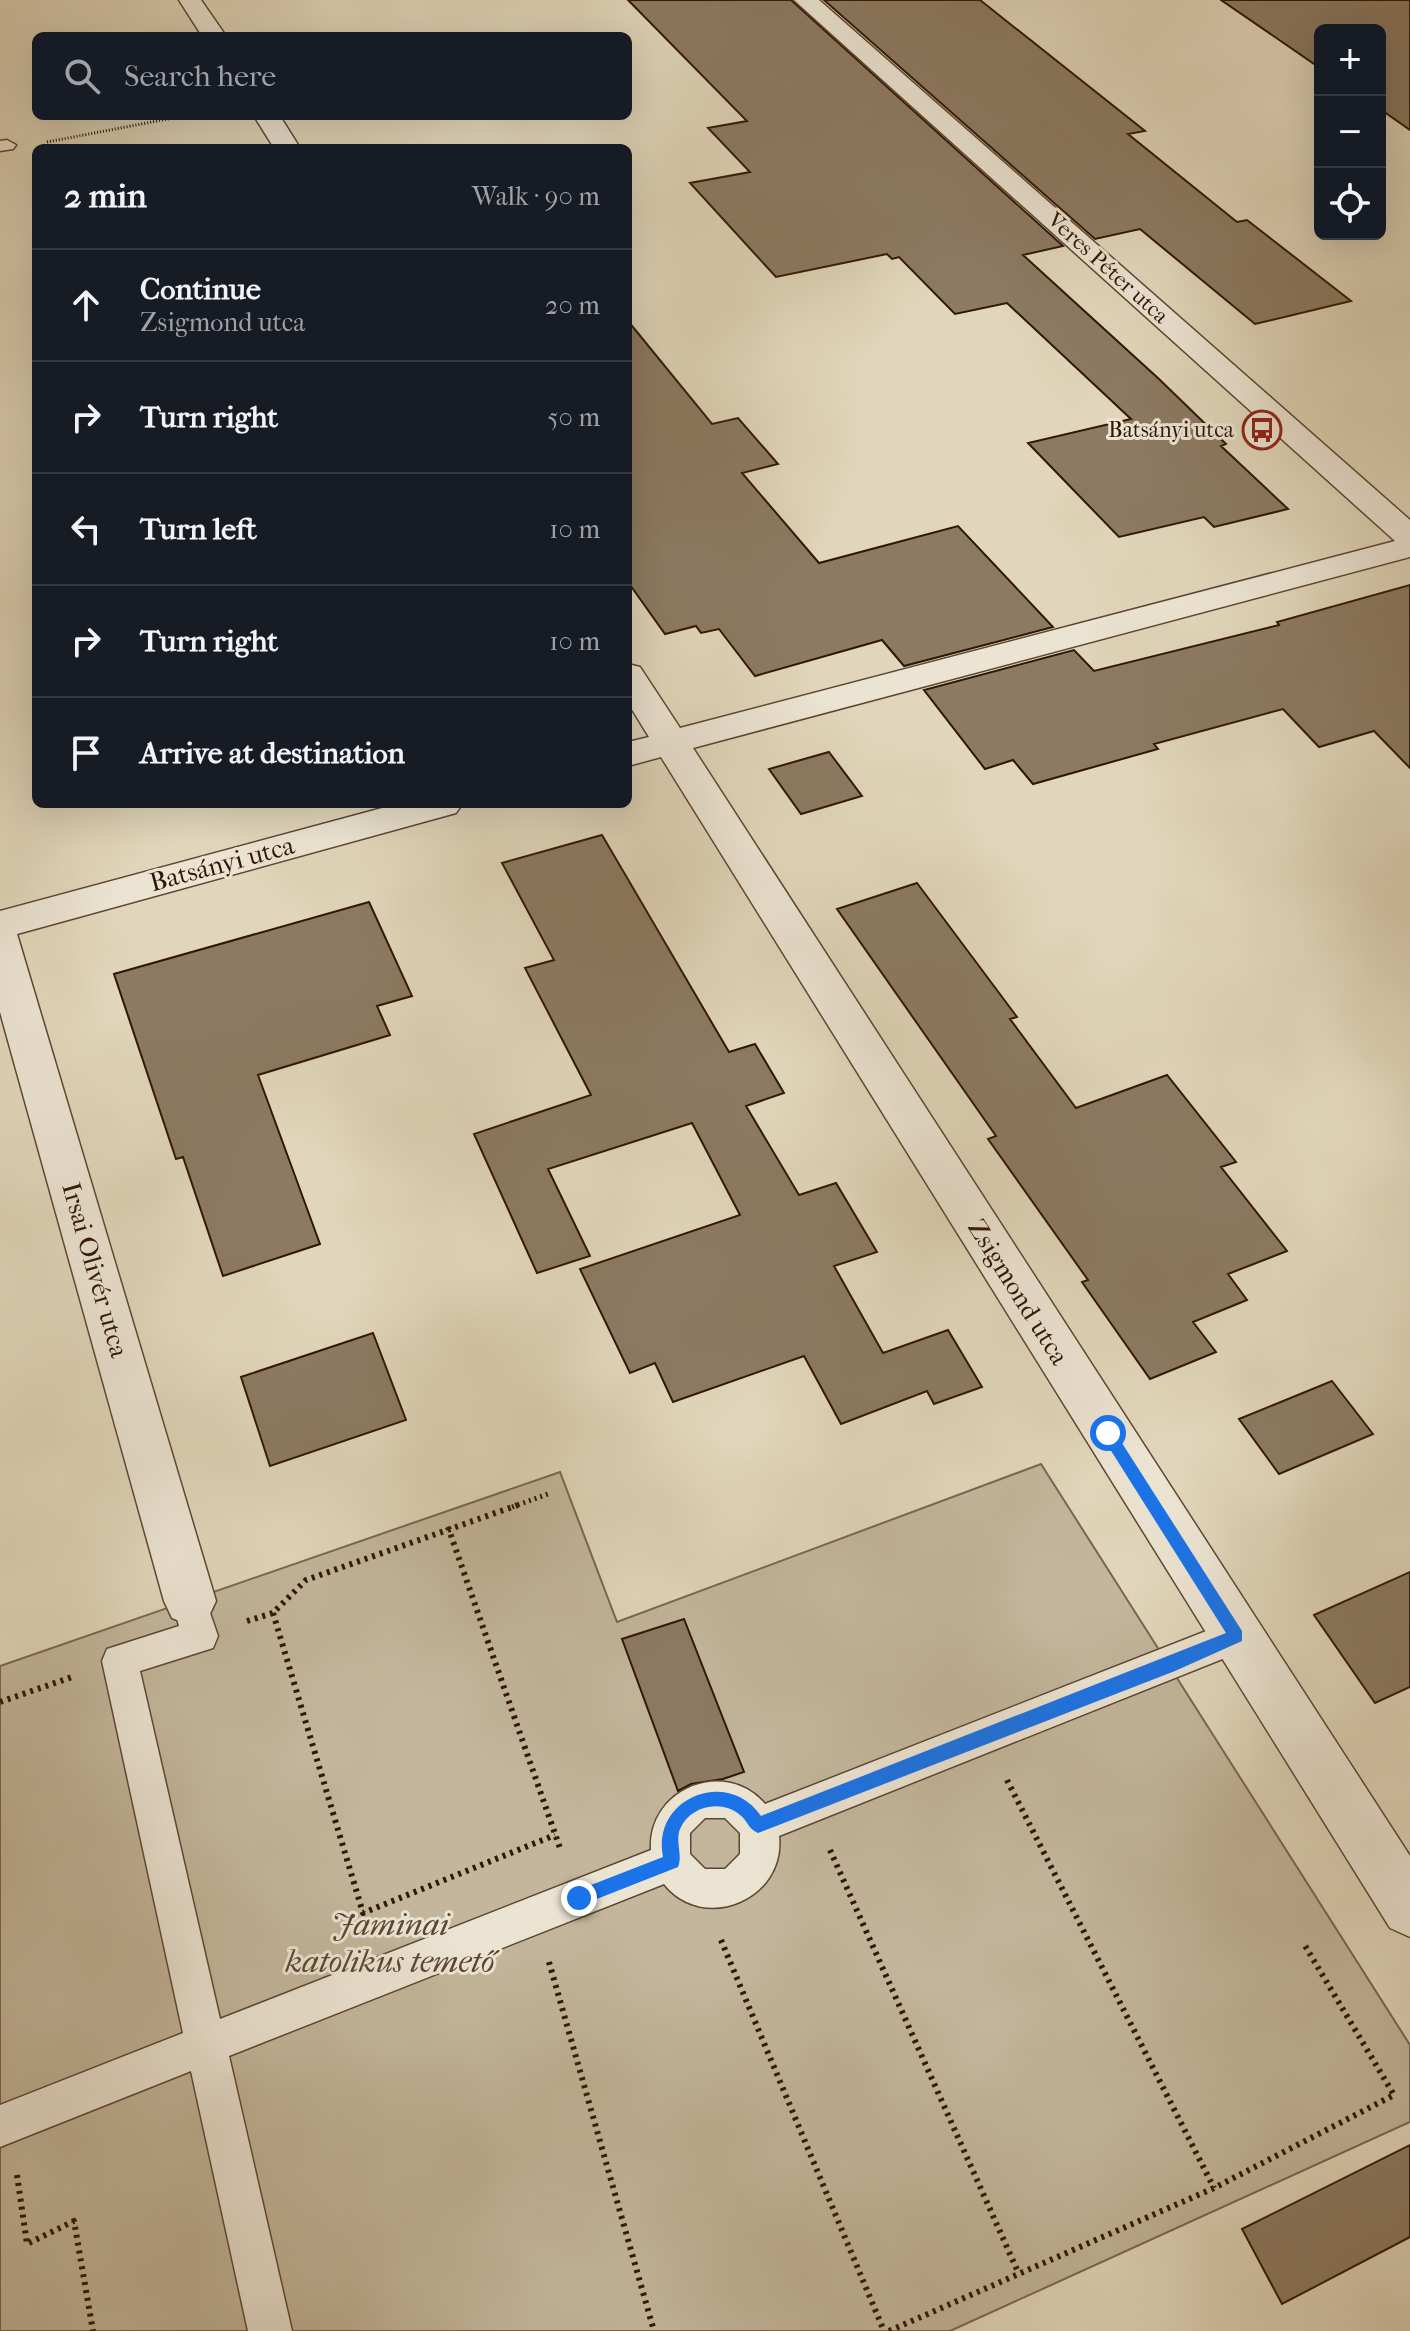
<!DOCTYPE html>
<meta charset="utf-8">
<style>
body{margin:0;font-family:"IM FELL French Canon",serif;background:#20242c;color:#f1f3f6}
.controls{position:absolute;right:24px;top:24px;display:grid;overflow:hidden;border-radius:12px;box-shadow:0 8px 32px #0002}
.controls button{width:72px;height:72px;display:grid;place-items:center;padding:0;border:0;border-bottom:2px solid #363941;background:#171b24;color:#f1f3f6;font:40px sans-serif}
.stop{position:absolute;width:24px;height:24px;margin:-18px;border:6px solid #1a73e8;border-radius:50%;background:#fff}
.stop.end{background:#1a73e8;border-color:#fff;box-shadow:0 2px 8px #0008}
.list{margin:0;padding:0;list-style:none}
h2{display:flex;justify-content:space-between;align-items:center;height:104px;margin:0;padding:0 32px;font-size:34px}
h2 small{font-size:26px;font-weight:400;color:#9ea1a6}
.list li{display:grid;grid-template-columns:52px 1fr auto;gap:24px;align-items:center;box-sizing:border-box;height:112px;padding:0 32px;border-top:2px solid #363941}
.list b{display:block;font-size:30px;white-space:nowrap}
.list p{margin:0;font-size:26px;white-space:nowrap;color:#9ea1a6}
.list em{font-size:26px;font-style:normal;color:#9ea1a6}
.icon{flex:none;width:44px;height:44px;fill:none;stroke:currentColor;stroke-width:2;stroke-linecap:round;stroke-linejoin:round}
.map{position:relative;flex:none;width:1410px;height:2331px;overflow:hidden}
.search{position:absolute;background:#171b24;box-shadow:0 8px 32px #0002;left:32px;top:32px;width:600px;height:88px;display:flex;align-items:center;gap:20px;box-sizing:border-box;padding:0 28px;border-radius:12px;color:#9ea1a6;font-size:30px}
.panel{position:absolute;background:#171b24;box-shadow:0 8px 32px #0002;left:32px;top:144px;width:600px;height:664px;border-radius:12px}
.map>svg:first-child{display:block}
</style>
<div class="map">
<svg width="1410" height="2331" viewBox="0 0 1410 2331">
<rect width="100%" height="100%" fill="#e1d6bb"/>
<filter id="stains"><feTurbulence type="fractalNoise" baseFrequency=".0025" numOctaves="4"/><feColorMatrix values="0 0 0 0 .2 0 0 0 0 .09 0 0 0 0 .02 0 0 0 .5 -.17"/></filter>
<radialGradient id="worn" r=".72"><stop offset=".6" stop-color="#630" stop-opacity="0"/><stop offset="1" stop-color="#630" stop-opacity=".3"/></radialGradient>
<path fill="#c3b69c" stroke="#7a6650" stroke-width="2" d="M 1041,1464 L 1410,2045 L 1410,2122 L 950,2331 L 0,2331 L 0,1666 L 560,1472 L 617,1622 Z"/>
<path fill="#8c7a63" stroke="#301704" stroke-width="2" d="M 628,0 L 791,0 L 1063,246 L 1023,255 L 1159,379 L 1226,444 L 1221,446 L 1288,509 L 1214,527 L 1204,517 L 1119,537 L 1028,443 L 1131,419 L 1007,303 L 955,314 L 899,257 L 892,259 L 887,254 L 776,277 L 690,183 L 750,172 L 708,128 L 747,121 Z
M 824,0 L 980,0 L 1145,131 L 1128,134 L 1237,222 L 1247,220 L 1351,301 L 1255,324 L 1140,229 L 1095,239 Z
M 1221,0 L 1410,0 L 1410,130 L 1380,109 L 1380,30 L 1320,30 L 1320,68 Z
M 628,321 L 712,424 L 738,418 L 778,464 L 742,473 L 819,563 L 958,526 L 1053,627 L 904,666 L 882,640 L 755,676 L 719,629 L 701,633 L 696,626 L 665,634 L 628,582 Z
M 1410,585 L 1410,768 L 1374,731 L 1319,747 L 1283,709 L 1154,744 L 1158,749 L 1033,784 L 1013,760 L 985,769 L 924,690 L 1074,650 L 1094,671 L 1279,625 L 1277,622 Z
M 829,752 L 862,796 L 801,814 L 769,769 Z
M 602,835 L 729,1052 L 755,1044 L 784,1093 L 746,1106 L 799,1195 L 836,1183 L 877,1252 L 834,1266 L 883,1353 L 948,1330 L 982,1387 L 934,1404 L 927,1391 L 841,1424 L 804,1356 L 673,1402 L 655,1363 L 630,1373 L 580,1269 L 740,1215 L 692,1123 L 548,1169 L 590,1256 L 537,1273 L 474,1134 L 591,1095 L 525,968 L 554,960 L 502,863 Z
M 917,883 L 1017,1017 L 1010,1019 L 1076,1108 L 1167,1075 L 1236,1162 L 1221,1167 L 1287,1251 L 1228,1274 L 1247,1300 L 1193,1322 L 1216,1352 L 1150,1379 L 1082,1282 L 1088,1280 L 988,1139 L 996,1136 L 837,909 Z
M 369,902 L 412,996 L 377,1006 L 390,1035 L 258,1075 L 320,1244 L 223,1276 L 183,1157 L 176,1159 L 114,974 Z
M 373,1333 L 406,1420 L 270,1466 L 241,1377 Z
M 1332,1381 L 1373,1434 L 1279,1474 L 1239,1419 Z
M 1410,1572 L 1410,1687 L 1375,1703 L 1314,1615 Z
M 684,1619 L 744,1772 L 723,1779 L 691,1784 L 678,1791 L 622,1639 Z
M 1410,2145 L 1410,2237 L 1282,2304 L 1242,2229 Z"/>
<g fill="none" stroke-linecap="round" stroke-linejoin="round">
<g stroke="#5c4732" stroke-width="3">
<path id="lane" d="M 7,140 L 16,145 L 13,149 L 0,151 L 0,141 Z
M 190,1585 L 202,1590 L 218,1636 L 213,1648 L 140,1671 L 220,2019 L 651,1850 C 647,1789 725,1757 765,1804 L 1237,1619 L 1250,1624 L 1255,1636 L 1250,1648 L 779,1836 C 786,1899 704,1934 664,1884 L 229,2056 L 292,2331 L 248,2331 L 191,2071 L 0,2147 L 0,2105 L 183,2033 L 102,1661 L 107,1649 L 179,1626 L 172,1601 L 178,1590 ZM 705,1818 L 725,1818 L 740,1833 L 740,1854 L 725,1869 L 705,1869 L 690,1854 L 690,1833 Z"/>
</g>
<g stroke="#5c4732" stroke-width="3">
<path id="street" d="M 179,0 L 201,0 L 226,36 L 202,36 Z
M 794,0 L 819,0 L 1410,520 L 1410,557 L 693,748 L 1410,1856 L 1410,1937 L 1390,1928 L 661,757 L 628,766 L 628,742 L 649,737 L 628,703 L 628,664 L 640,667 L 680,728 L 1395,541 Z
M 254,116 L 280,116 L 300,148 L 274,148 Z
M 397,804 L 462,804 L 456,813 L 17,934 L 216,1601 L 208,1618 L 190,1625 L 172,1618 L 164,1601 L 0,1012 L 0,911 Z"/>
</g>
<path stroke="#301704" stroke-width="3" stroke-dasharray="1 2" stroke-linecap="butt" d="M 47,142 L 183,116"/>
<path stroke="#301704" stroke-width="5" stroke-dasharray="2 4" stroke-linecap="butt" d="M 512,1507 L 548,1494"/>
<path stroke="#301704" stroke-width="6" stroke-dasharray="3 5" stroke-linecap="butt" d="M 448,1527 L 561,1851
M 273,1613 L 363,1913 L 555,1835
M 247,1621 L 273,1613 L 306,1580 L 518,1505
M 0,1702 L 75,1676
M 1007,1780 L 1214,2188
M 830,1850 L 1018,2272
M 721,1940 L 884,2331
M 549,1962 L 654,2331
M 17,2175 L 27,2244 L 74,2221 L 93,2331
M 889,2331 L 1214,2188 L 1394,2095 L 1304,1944"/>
<use href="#lane" fill="#ece4d3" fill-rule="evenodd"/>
<use href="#street" fill="#ece4d3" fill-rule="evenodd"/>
</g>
<path fill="#1a73e8" d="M 1108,1427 L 1113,1429 L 1242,1631 L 1242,1641 L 1175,1671 L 758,1833 C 748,1829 748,1821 740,1815 C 721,1799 690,1806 680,1829 C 675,1842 683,1855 678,1867 L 579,1906 L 573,1904 L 570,1898 L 573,1892 L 663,1857 C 651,1798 728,1767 761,1816 L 1226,1633 L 1103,1438 L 1101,1433 Z"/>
<defs>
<g id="bus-ring" transform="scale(2)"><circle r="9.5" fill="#ece4d3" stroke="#8f2418" stroke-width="1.5"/><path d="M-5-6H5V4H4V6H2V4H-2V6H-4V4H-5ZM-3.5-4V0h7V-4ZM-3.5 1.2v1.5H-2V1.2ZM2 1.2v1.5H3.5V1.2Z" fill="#8f2418"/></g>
</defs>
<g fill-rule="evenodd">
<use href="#bus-ring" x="1262" y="430"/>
</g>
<g text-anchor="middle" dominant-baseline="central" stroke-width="6" stroke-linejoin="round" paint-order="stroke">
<g font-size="22" fill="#301704" stroke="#ece4d3">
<text transform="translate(1108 268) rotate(42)">Veres Péter utca</text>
</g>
<g font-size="22" fill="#301704" stroke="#ece4d3" text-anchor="end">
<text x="1234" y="430">Batsányi utca</text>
</g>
<g font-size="26" fill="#301704" stroke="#ece4d3">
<text transform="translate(222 864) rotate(-15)">Batsányi utca</text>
<text transform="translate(95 1270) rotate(74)">Irsai Olivér utca</text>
<text transform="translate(1018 1292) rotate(58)">Zsigmond utca</text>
</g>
<g font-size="32" font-style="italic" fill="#5c4732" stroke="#ece4d3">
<text x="390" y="1924">Jaminai<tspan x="390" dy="37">katolikus temető</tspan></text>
</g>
</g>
<rect width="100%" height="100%" filter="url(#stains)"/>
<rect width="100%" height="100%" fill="url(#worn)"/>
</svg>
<div class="controls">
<button>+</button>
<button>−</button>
<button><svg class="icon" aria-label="locate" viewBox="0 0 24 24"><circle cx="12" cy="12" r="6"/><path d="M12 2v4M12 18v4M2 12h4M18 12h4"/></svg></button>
</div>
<div class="stop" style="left:1108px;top:1433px"></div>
<div class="stop end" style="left:579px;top:1898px"></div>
<div class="search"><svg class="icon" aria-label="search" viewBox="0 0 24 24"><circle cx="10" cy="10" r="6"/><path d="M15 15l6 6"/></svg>Search here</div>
<section class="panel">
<h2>2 min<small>Walk · 90 m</small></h2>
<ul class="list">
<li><svg class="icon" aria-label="ahead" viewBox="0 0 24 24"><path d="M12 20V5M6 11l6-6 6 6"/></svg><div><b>Continue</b><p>Zsigmond utca</p></div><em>20 m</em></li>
<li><svg class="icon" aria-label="right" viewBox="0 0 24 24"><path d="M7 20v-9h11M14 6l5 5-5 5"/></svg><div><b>Turn right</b></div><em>50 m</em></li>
<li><svg class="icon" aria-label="left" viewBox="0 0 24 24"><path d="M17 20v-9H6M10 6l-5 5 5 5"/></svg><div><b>Turn left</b></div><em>10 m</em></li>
<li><svg class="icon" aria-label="right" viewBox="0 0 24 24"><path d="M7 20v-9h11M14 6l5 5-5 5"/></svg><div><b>Turn right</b></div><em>10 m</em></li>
<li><svg class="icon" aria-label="arrive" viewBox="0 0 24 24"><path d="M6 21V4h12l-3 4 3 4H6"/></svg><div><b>Arrive at destination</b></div></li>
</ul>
</section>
</div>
